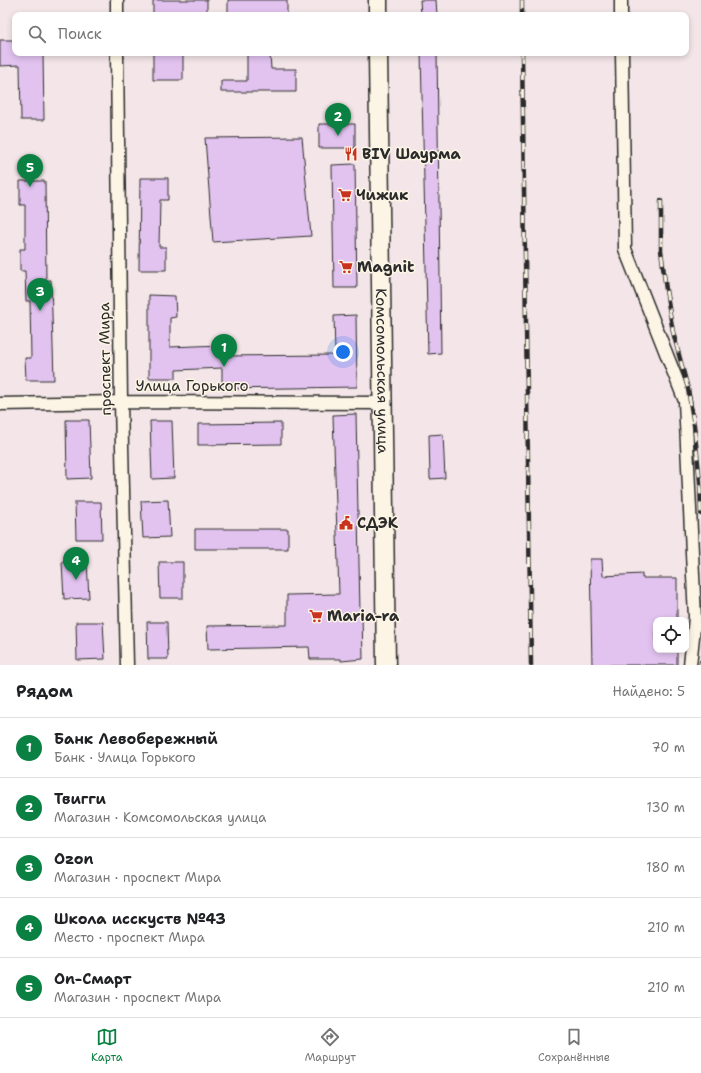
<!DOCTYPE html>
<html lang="ru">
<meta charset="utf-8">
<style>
body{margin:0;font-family:"Shantell Sans",sans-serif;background:#f2f2f2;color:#202124}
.controls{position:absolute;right:12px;bottom:12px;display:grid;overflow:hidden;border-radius:8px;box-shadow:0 2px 6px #0003}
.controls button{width:36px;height:36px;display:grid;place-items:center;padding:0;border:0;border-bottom:1px solid #e0e0e0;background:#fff;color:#202124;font:20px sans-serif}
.you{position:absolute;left:343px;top:352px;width:14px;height:14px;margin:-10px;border:3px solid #fff;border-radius:50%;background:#1a73e8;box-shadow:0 0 0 6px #1a73e833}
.badge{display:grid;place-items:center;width:26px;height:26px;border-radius:50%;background:#0b8043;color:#fff;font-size:13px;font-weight:700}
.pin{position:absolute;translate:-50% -33px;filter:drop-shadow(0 1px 2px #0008)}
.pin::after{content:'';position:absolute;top:21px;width:14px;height:12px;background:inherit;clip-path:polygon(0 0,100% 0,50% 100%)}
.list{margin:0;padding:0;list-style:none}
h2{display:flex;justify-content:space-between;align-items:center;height:52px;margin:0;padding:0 16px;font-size:17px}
h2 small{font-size:13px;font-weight:400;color:#757577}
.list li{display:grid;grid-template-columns:26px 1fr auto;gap:12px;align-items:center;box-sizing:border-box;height:60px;padding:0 16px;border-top:1px solid #e0e0e0}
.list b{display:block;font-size:15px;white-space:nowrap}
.list p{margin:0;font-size:13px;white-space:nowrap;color:#757577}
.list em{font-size:13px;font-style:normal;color:#757577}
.icon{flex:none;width:22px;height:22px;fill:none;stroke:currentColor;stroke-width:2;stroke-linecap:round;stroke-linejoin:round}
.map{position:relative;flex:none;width:701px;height:665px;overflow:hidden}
.search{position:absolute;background:#fff;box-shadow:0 2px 6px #0003;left:12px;right:12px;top:12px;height:44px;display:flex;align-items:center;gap:10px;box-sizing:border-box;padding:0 14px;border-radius:8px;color:#757577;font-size:15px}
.sheet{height:352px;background:#fff}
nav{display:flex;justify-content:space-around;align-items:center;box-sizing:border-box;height:56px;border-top:1px solid #e0e0e0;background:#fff;font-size:11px;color:#757577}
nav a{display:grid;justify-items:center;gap:2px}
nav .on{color:#0b8043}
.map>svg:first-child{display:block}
</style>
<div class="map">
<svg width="701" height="665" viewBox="0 0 701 665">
<rect width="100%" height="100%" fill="#f4e6e8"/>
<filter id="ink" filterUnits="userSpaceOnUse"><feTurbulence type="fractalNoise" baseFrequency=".025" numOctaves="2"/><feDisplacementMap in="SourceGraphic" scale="8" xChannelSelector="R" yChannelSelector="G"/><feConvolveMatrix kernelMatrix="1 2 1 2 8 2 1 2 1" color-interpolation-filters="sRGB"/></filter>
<g filter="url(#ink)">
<path fill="#e2c3f0" stroke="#2b2b2b" d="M 153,0 L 207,0 L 207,15 L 153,15 Z
M 228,0 L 287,0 L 287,15 L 228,15 Z
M 420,0 L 436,0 L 437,15 L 421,15 Z
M 0,40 L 15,40 L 15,53 L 43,53 L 44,120 L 21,120 L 20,65 L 0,66 Z
M 153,53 L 183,53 L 183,80 L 153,80 Z
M 247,53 L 270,53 L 271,69 L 296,69 L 296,92 L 221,92 L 221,81 L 247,81 Z
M 421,53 L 437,53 L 441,353 L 428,354 Z
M 319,124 L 355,124 L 355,148 L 319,148 Z
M 302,137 L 311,236 L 213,242 L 205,138 Z
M 355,164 L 357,288 L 334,288 L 332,165 Z
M 140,178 L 168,178 L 168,200 L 160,200 L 159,247 L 166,247 L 166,270 L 139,270 Z
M 20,181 L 45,181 L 46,280 L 51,280 L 54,380 L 26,380 L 25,358 L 31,358 L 30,301 L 26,301 L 25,271 L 20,271 L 20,249 L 25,249 L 25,205 L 20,205 Z
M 149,295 L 175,296 L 176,317 L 170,318 L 170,347 L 221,345 L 221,356 L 335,355 L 334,316 L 356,315 L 357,387 L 222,389 L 222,368 L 176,370 L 176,378 L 149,378 Z
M 356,414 L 360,613 L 362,614 L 363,659 L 341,661 L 341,659 L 310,659 L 309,647 L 208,649 L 207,626 L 287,625 L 287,595 L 339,594 L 333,415 Z
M 66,420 L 89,420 L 91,478 L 67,479 Z
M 150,421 L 172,421 L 174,478 L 152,479 Z
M 281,423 L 281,444 L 198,445 L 198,424 Z
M 443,434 L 445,478 L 430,479 L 429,435 Z
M 168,500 L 170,537 L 143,538 L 141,501 Z
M 75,502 L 101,502 L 102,539 L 76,539 Z
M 195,529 L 288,529 L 288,549 L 195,549 Z
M 590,559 L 602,559 L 603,576 L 642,574 L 642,578 L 677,578 L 677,620 L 656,620 L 656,650 L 677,650 L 677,665 L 592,665 Z
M 87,561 L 89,598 L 64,599 L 62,562 Z
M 159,562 L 183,562 L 183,598 L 160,598 Z
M 76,622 L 103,622 L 105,659 L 77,660 Z
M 147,622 L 167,622 L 168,659 L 148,659 Z"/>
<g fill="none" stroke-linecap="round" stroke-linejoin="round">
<g stroke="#2b2b2b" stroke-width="15">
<path id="street" d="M 117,0 L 117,15
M 621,0 L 621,15
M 117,53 L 121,402 L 127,665
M 622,53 L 625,249 L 685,401 L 695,618 L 690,665
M 0,404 L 121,402 L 384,403"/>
</g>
<g stroke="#2b2b2b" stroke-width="21">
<g id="secondary">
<path d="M 378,0 L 378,15"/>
<path id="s1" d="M 378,53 L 386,665"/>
</g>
</g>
<use href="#street" stroke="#fcf5e5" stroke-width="12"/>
<use href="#secondary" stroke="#fcf5e5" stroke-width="18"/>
<g stroke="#2b2b2b" stroke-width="4.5">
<path id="rail" d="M 522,0 L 522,15
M 522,53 L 531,665
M 661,201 L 661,250 L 666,290 L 673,332 L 688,389 L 694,425 L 700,482 L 701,514
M 701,665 L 701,662"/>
</g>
<use href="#rail" stroke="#fcf5e5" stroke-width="3" stroke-dasharray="9" stroke-linecap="butt"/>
</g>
</g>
<defs>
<g id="restaurant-bare" transform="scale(1.08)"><path d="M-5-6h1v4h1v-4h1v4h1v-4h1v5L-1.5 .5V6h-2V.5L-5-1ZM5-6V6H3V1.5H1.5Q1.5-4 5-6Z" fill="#c8321e" stroke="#fcf5e5" stroke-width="2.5" paint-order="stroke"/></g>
<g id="supermarket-bare" transform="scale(1.08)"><path d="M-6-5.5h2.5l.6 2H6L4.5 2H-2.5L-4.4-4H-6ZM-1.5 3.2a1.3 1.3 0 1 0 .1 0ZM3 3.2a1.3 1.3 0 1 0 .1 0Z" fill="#c8321e" stroke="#fcf5e5" stroke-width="2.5" paint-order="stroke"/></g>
<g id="civic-bare" transform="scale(1.08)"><path d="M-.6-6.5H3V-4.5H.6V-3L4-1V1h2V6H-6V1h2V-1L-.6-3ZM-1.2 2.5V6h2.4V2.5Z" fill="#c8321e" stroke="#fcf5e5" stroke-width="2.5" paint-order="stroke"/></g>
</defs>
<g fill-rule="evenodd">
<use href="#restaurant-bare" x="351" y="154"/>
<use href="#supermarket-bare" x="345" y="195"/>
<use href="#supermarket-bare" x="346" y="267"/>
<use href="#civic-bare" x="346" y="523"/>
<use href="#supermarket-bare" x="316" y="616"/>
</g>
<g text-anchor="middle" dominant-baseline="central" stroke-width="3" stroke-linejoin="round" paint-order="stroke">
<g font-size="15" font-weight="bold" fill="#2b2b2b" stroke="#fcf5e5" text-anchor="start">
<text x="362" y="154">BIV Шаурма</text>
<text x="356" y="195">Чижик</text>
<text x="357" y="267">Magnit</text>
<text x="357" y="523">СДЭК</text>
<text x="327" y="616">Maria-ra</text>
</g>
<g font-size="15" fill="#2b2b2b" stroke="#fcf5e5">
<text transform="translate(105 359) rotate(-91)">проспект Мира</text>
<text stroke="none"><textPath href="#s1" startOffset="318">Комсомольская улица</textPath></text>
<text x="192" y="386">Улица Горького</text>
</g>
</g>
</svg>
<div class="controls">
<button><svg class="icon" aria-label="locate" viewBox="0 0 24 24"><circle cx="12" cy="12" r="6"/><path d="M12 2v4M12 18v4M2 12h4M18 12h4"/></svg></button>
</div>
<div class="you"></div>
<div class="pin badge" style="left:224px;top:367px">1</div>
<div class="pin badge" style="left:338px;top:136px">2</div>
<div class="pin badge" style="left:40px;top:311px">3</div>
<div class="pin badge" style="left:76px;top:580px">4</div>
<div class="pin badge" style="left:30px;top:187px">5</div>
<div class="search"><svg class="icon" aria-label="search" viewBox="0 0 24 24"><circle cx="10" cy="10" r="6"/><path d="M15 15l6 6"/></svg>Поиск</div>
</div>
<section class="sheet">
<h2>Рядом<small>Найдено: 5</small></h2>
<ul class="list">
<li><span class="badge">1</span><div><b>Банк Левобережный</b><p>Банк · Улица Горького</p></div><em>70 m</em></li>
<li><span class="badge">2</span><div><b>Твигги</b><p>Магазин · Комсомольская улица</p></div><em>130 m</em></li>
<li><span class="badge">3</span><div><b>Ozon</b><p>Магазин · проспект Мира</p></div><em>180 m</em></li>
<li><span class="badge">4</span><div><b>Школа исскуств №43</b><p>Место · проспект Мира</p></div><em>210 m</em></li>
<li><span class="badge">5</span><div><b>On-Смарт</b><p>Магазин · проспект Мира</p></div><em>210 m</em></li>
</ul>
</section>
<nav>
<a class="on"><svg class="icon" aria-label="map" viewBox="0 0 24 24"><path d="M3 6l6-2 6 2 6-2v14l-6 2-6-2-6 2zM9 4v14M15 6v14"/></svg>Карта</a>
<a><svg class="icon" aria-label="directions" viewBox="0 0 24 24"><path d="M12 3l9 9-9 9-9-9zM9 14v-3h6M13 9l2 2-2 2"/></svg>Маршрут</a>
<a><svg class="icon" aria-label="saved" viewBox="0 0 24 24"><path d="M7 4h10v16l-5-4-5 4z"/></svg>Сохранённые</a>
</nav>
